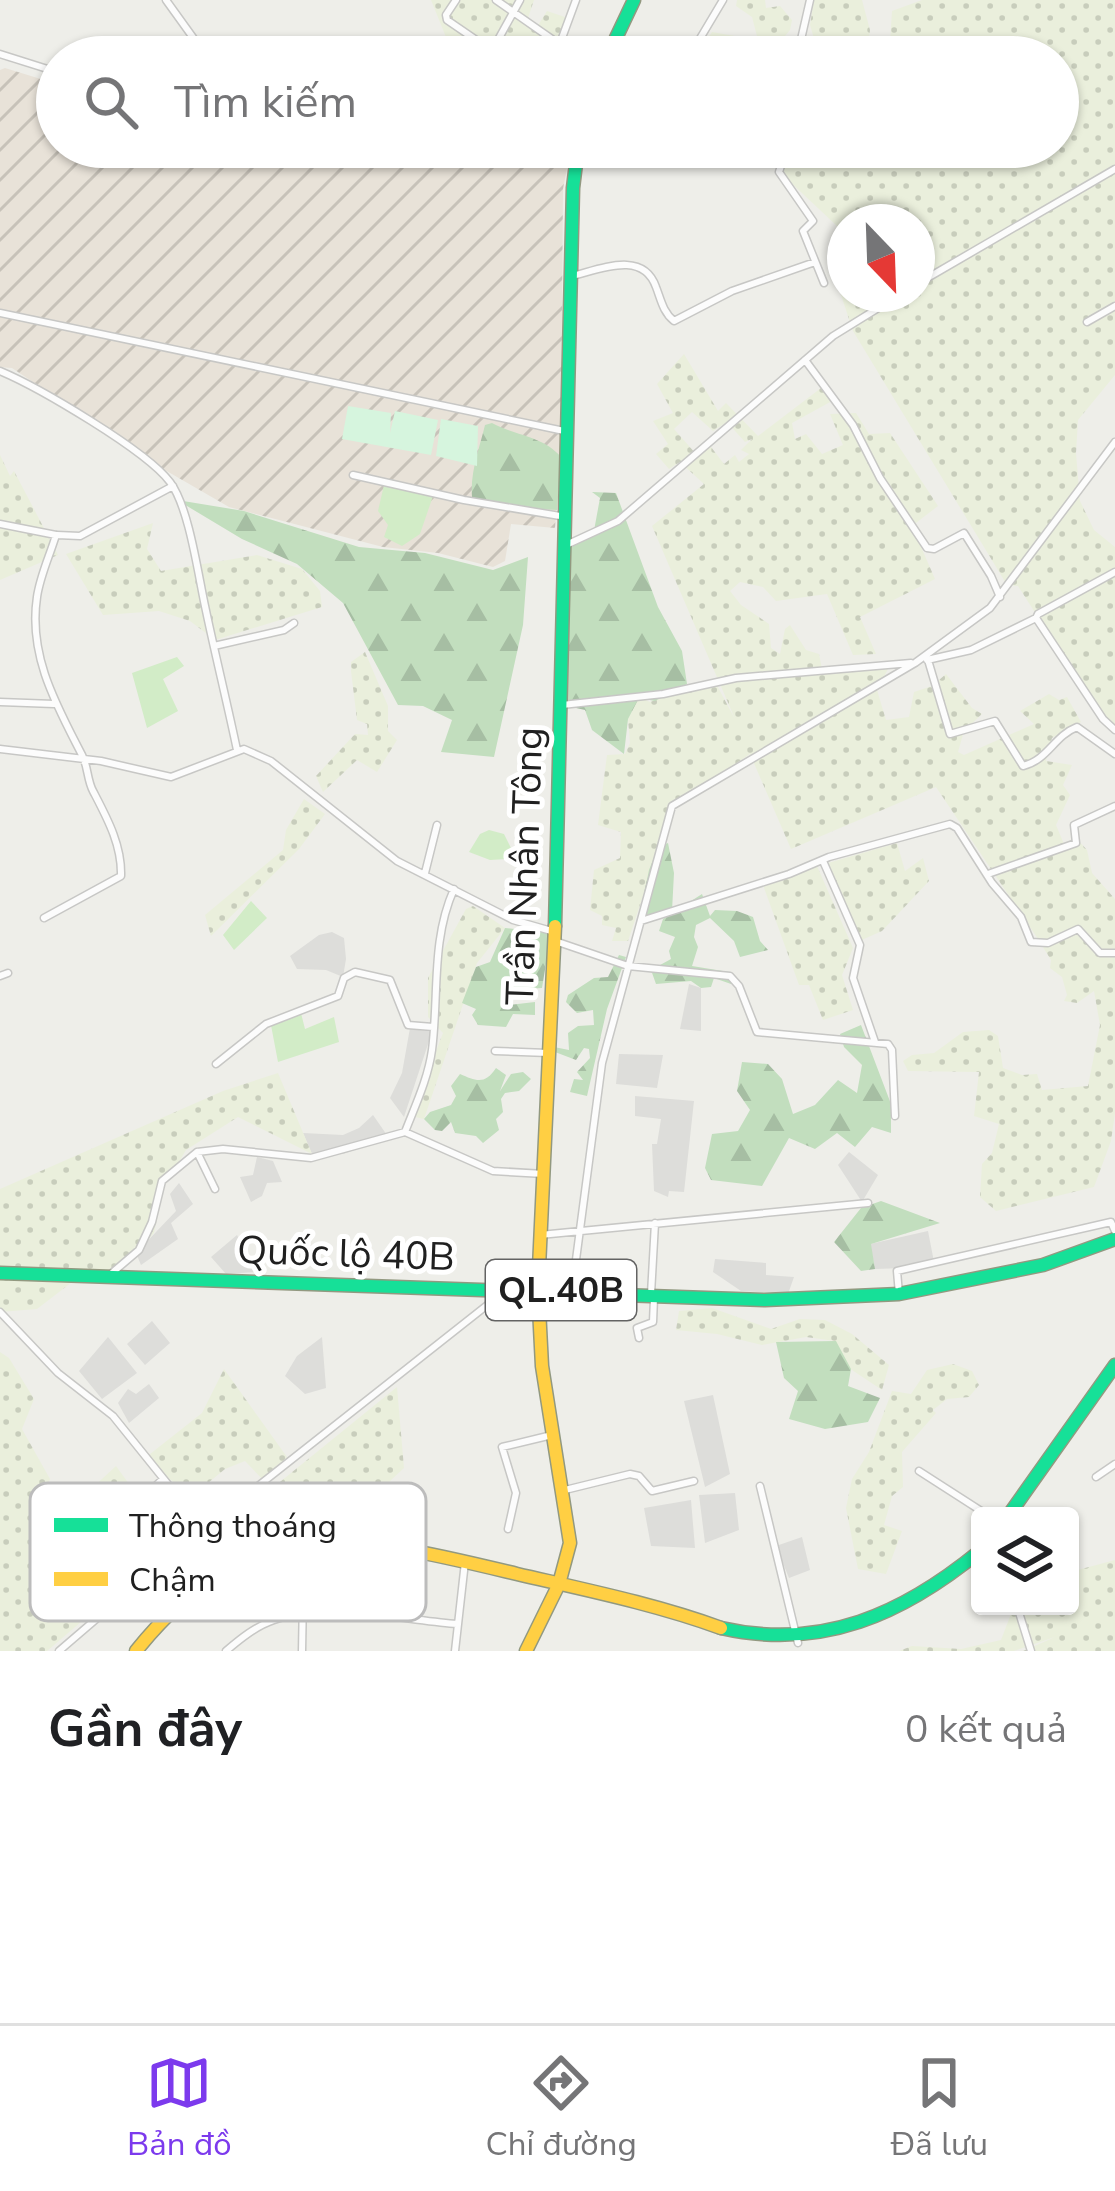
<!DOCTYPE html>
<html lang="vi">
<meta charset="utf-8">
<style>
body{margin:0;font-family:"Nunito Sans",sans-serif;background:#f6f6f6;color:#202124}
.controls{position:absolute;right:36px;bottom:36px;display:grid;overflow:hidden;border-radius:12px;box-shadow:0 3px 9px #0004}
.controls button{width:108px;height:108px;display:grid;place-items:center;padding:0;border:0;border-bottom:3px solid #e0e0e0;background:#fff;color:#202124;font:60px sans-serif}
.compass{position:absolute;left:827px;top:204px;width:108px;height:108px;border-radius:50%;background:#fff;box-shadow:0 3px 9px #0004;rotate:157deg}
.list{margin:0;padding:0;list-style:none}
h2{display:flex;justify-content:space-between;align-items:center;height:156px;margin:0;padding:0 48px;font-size:51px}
h2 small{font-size:39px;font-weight:400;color:#757577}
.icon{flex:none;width:66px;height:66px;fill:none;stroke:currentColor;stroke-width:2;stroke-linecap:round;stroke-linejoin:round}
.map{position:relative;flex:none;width:1115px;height:1651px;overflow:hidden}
.search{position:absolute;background:#fff;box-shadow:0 3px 9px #0004;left:36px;right:36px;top:36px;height:132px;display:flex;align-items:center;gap:30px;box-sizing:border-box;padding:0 42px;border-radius:66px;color:#757577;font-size:45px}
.sheet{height:372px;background:#fff}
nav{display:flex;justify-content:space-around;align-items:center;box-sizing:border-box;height:168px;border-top:3px solid #e0e0e0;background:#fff;font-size:33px;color:#757577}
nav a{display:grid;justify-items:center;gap:6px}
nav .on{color:#7c3aed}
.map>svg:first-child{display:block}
</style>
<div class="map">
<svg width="1115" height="1651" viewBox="0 0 1115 1651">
<defs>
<pattern id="military-furrows" width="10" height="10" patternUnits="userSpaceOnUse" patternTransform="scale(3)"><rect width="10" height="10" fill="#e8e2d8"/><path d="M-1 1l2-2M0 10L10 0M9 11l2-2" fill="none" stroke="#c7c2b9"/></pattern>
<pattern id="farmland-dots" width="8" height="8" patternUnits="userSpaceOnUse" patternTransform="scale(3)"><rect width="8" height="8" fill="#eaefdc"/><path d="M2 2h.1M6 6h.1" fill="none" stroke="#c8cdbc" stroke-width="1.8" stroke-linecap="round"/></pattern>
<pattern id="forest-firs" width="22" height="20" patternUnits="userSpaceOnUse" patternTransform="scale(3)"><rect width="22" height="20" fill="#c2debe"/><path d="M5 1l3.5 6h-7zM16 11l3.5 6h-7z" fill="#a6bea3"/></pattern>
</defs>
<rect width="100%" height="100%" fill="#eeeee9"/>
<path fill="#ddddda" d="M 332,932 L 344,938 L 346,959 L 343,977 L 326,970 L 297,969 L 290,956 L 319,935 Z
M 689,984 L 701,988 L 701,1031 L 680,1029 Z
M 410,1028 L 432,1032 L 404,1117 L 390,1098 L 402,1073 Z
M 619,1054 L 663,1055 L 657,1088 L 616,1084 Z
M 635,1096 L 694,1101 L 684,1192 L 669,1191 L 668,1197 L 654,1191 L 652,1144 L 657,1144 L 661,1119 L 635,1116 Z
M 373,1115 L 389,1138 L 343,1154 L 312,1154 L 303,1133 L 343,1135 L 359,1128 Z
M 849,1152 L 878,1175 L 862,1202 L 838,1165 Z
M 257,1157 L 273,1161 L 282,1182 L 267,1183 L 262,1196 L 251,1202 L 240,1177 L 253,1175 Z
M 179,1183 L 193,1204 L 171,1223 L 178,1239 L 141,1265 L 136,1253 L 176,1211 L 170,1194 Z
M 928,1231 L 935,1267 L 875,1269 L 870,1244 Z
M 237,1235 L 256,1272 L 226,1274 L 211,1257 Z
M 715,1259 L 766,1263 L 766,1275 L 794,1277 L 788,1294 L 741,1291 L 713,1272 Z
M 152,1321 L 170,1343 L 145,1365 L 127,1344 Z
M 108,1337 L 137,1373 L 102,1399 L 79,1371 Z
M 322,1337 L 326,1388 L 305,1394 L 285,1376 L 297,1356 Z
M 149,1384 L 159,1398 L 129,1423 L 118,1403 L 128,1389 L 136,1394 Z
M 713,1395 L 730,1474 L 705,1487 L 684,1401 Z
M 735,1493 L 739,1530 L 705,1543 L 699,1495 Z
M 691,1500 L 695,1548 L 651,1546 L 644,1508 Z
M 802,1537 L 810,1570 L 789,1578 L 776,1546 Z"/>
<path fill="url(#military-furrows)" d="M 5,68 L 57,84 L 57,147 L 571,147 L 563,189 L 561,447 L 555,528 L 511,524 L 505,561 L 493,567 L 438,553 L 383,547 L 229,507 L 158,466 L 12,368 L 0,367 L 0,70 Z"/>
<path fill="url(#farmland-dots)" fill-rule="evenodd" d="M 431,0 L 534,0 L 528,18 L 537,27 L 547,11 L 568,18 L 558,57 L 454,57 Z
M 737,0 L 765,0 L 766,8 L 780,6 L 792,20 L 790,30 L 781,41 L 793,57 L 695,57 L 712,32 L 758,40 L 752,17 L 736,6 Z
M 814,0 L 862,0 L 870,30 L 868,49 L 816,45 L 810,25 Z
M 922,0 L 1115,0 L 1115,375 L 1078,420 L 1076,453 L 1080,501 L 1094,530 L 1115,547 L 1115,730 L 1103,719 L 1018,586 L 1007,585 L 853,331 L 830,262 L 840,258 L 837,226 L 753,147 L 1058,147 L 1058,57 L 889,57 L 892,11 ZM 845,222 L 917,222 L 917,294 L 845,294 Z
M 684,354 L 718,411 L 726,403 L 758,436 L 825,385 L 832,401 L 792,423 L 795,439 L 806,434 L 822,454 L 843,445 L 830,414 L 856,413 L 869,434 L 890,433 L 938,506 L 912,526 L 935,579 L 860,617 L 876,654 L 853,655 L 827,594 L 776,601 L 763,587 L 740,582 L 730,591 L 741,605 L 769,624 L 771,648 L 780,654 L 785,629 L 790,625 L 806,650 L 819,654 L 823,674 L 888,669 L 877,690 L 886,720 L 909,717 L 914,692 L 932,686 L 946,674 L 972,708 L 982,714 L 964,731 L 958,752 L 964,755 L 1034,724 L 1020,711 L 1049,694 L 1059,700 L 1067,697 L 1081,722 L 1052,738 L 1046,761 L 1072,765 L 1063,785 L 1070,795 L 1056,825 L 1064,844 L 1078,840 L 1087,850 L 1092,873 L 1115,899 L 1115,1113 L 1111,1141 L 1094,1187 L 996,1211 L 980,1197 L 982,1164 L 992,1153 L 999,1124 L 974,1116 L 979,1072 L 908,1071 L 903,1061 L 912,1055 L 934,1053 L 963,1032 L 989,1030 L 998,1036 L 1003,1068 L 1022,1075 L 1037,1074 L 1042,1090 L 1088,1086 L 1100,1025 L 1094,991 L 1077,1003 L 1064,1001 L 1067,995 L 1062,977 L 1050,968 L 1051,960 L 1036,936 L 936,787 L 791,849 L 750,754 L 673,806 L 628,941 L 612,941 L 616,928 L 602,925 L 602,916 L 590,910 L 594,870 L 620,858 L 621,832 L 598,825 L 607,755 L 625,754 L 630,743 L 628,719 L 639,697 L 650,702 L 714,680 L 735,719 L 652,526 L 704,484 L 680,462 L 669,469 L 656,454 L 668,444 L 653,421 L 673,413 L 657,384 ZM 692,412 L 713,431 L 727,422 L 745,442 L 752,439 L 741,450 L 749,454 L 739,462 L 735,455 L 724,464 L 708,443 L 696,454 L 674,429 Z
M 0,455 L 10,476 L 14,471 L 58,555 L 0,580 Z
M 153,523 L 147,549 L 161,571 L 257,555 L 302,569 L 320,591 L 322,607 L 215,640 L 190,621 L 159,611 L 103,615 L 66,554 Z
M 365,652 L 388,706 L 388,731 L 397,740 L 377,772 L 357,760 L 323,792 L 316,776 L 355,734 L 368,735 L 367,724 L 357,720 L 351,671 L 351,662 Z
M 304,799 L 325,814 L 299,849 L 211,936 L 205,915 L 283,850 L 286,830 Z
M 897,843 L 905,871 L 923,858 L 929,881 L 882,931 L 855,943 L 821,865 Z
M 817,866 L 853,948 L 842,975 L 853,1010 L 823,1020 L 809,985 L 799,985 L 763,885 Z
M 473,906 L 505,928 L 477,963 L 424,1119 L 411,1116 L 443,1033 L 428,1017 L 428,978 L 466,909 Z
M 278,1073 L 312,1154 L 238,1117 L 186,1150 L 164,1187 L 154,1233 L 136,1253 L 109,1275 L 76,1279 L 37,1309 L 0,1312 L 0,1189 L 223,1091 Z
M 712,1308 L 771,1329 L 800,1319 L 825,1320 L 852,1334 L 889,1365 L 882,1390 L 846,1366 L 835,1341 L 806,1337 L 762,1345 L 717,1334 L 676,1330 L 679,1311 Z
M 0,1352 L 9,1358 L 34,1399 L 22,1429 L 50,1479 L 33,1526 L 51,1526 L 116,1466 L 132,1488 L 84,1531 L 135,1576 L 47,1651 L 0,1651 Z
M 953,1364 L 972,1371 L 979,1385 L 969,1397 L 947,1399 L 933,1410 L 936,1413 L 902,1452 L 903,1487 L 892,1496 L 884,1525 L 902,1531 L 886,1574 L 858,1569 L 846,1508 L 852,1479 L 869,1452 L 892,1391 L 911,1394 L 927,1370 Z
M 224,1369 L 287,1457 L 265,1482 L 245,1461 L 225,1469 L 191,1497 L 145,1458 L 202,1413 Z
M 397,1387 L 404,1468 L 373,1497 L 244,1511 Z
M 1115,1560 L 1115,1651 L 1023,1651 L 1055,1637 L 1014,1651 L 899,1651 L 912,1646 L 961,1649 L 1001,1640 L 1014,1606 L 1070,1606 L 1070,1572 Z"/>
<path fill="#d2ecc7" d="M 384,485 L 433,496 L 420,534 L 402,546 L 384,537 L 388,525 L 378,511 Z
M 177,657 L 184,666 L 163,679 L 178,711 L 147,728 L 132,673 Z
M 489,830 L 504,834 L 511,848 L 507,859 L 490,860 L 469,852 L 480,834 Z
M 251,901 L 267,918 L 234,950 L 223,935 Z
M 300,1009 L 305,1029 L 334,1017 L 339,1042 L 278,1062 L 270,1020 Z"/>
<path fill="url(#forest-firs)" d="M 492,423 C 516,436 543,436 561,457 L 557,510 L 507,507 L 472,497 C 470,471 480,447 485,425 Z
M 592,492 L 616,493 L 658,607 L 682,651 L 687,684 L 655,701 L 639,698 L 628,719 L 624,754 L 592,730 L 585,710 L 567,706 L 569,538 L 593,536 L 600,498 Z
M 177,500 L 244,511 L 359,547 L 425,553 L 493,570 L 528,557 L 523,625 L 494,757 L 441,752 L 452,720 L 423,706 L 398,705 L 343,603 L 297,564 L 242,539 Z
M 668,843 L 674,873 L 672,911 L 638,922 L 649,870 L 658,847 Z
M 702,894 L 710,916 L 715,910 L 737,911 L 753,917 L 760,941 L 768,950 L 740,957 L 734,941 L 710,918 L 696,925 L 694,937 L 698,947 L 692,966 L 729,972 L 739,981 L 731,984 L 714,978 L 711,987 L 701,988 L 691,981 L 656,984 L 651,970 L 671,959 L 669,951 L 675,937 L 659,931 L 663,919 Z
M 505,928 L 551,933 L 542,988 L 510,990 L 509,1005 L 535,1002 L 535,1015 L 513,1014 L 506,1027 L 478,1025 L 472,1015 L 476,1009 L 462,1003 L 476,967 L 490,962 Z
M 619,955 L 626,957 L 607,1009 L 587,1096 L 570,1092 L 574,1079 L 583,1080 L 577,1072 L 590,1058 L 589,1049 L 584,1048 L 576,1060 L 555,1052 L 554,1047 L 569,1050 L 568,1033 L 578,1026 L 594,1025 L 593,1010 L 577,1013 L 566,1002 L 568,995 L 594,978 L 608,977 Z
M 861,1025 L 891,1104 L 891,1133 L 872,1127 L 855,1147 L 837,1133 L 815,1149 L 789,1138 L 762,1186 L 711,1180 L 705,1168 L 712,1134 L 738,1131 L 750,1110 L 737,1091 L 742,1062 L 768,1064 L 782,1079 L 793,1114 L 815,1105 L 838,1080 L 857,1093 L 862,1065 L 844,1047 L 840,1034 Z
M 496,1068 L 506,1075 L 500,1091 L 511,1074 L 523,1072 L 531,1079 L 519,1091 L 505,1093 L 501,1099 L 503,1112 L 496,1119 L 499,1130 L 483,1143 L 476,1136 L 455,1133 L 451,1122 L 442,1131 L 435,1130 L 424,1119 L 430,1112 L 451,1105 L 456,1096 L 451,1086 L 460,1074 C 476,1081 485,1085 496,1068 Z
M 881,1201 L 940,1223 L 871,1244 L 875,1269 L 861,1271 L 834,1242 L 861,1208 Z
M 836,1341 L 851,1369 L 848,1386 L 880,1398 L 868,1422 L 825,1429 L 789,1419 L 798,1391 L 784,1378 L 776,1342 Z"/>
<path fill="#d6f5de" d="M 348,406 L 391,413 L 390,433 L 395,411 L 438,420 L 431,455 L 342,439 Z
M 441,419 L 478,426 L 477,466 L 436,456 Z"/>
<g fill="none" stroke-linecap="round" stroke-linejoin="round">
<g stroke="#c7c7c5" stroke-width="9">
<path id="street" d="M 166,0 L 207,57
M 456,0 L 446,15 L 447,20 L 501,57
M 496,0 L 559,44
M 493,49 L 520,0
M 0,54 L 57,72
M 555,57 L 576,0
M 689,57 L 723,0
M 797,57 L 810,0
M 787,147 L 779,172 L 813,221 L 803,231 L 824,283
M 572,276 C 601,269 643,250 656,287 C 661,300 663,312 674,321 L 732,291 L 815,262
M 917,284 L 1115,169
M 0,313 L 569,432
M 1087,322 L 1115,306
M 805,360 L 853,425 L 880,478 L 927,548 L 934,549 L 964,533 L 991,576 L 1000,597
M 0,371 C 38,387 146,450 170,482 C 189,507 198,574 205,606 C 215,654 227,702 237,750
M 353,475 L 464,500 L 566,517
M 0,524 L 56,535 C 50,555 40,576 37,597 C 28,656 57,706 82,755 C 88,766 87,780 93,791 C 107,818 122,845 121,876 L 44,918
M 57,535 L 80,536 L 173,486
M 566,545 L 618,521 L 833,336 L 901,294
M 1115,572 L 1038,614 L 1036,618 L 1103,719 L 1115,730
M 214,646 L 284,630 L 294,623
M 927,660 L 971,650 L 1036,618
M 928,660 L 950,734 L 995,721 L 1023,766 C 1048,760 1054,736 1077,727 L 1115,754
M 0,702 L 54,704
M 562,705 L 663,694 L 736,678 L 911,663
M 0,749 L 101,761 L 171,777 L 244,749 L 271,761 L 397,861 L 513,920 L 555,932
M 823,861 L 860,945 L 853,978 L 875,1042
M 425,873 L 437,825
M 988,874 L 1076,843 L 1074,825 L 1115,806
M 641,921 L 789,874 L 829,857 L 950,824 L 957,828 L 992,883 L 1021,917 L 1031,942 L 1048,943 L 1078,929 L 1100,953 L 1115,953
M 555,941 L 628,966 L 730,976 L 739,986 L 757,1032 L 888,1044 L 892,1050 L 895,1116
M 0,976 L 8,973
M 495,1051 L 548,1053
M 216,1064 L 266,1024 L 338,996 L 344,978 L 355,972 L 390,980 L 408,1025 L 433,1027
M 405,1132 C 415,1106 428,1079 432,1050 C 439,996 431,940 454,889
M 197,1152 L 215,1189
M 540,1235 L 868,1203
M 112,1273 L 139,1250 L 152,1222 L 162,1181 L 197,1152 L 223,1149 L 311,1158 L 405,1132 L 493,1171 L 544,1174
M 572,1290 L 602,1063 L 672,806 L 915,663 L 990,608 L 1115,442
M 651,1294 L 655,1223
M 899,1294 L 897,1271 L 1111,1222 L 1115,1231
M 0,1312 L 58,1373 L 113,1416 L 204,1529
M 639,1338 L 637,1328 L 653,1322 L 654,1298
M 919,1471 L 989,1516
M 1096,1477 L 1115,1464
M 760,1486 L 798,1643
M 561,1491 L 630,1474 L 639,1476 L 652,1491 L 694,1481
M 138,1502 L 163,1479
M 508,1529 L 516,1493 L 502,1447 L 552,1435
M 1017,1606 L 1031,1651
M 59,1651 L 172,1554 L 500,1295
M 226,1651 C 240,1639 256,1626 274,1620 C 322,1602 406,1620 457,1624
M 302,1651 L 304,1544
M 455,1651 L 465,1562"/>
</g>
<g stroke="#929980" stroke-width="15">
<path id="fast" d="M 607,57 L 634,0
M 555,926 L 573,188 L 578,147
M 0,1273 L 765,1300 L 899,1294 L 1043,1265 L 1115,1239
M 1008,1516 L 1115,1365
M 721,1628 C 822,1651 903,1614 980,1551"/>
</g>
<g stroke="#929980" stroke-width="15">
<path id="slow" d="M 136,1651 C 252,1507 358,1536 517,1574 C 586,1590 655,1604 721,1628
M 526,1651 L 559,1584 L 570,1543 L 542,1366 L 538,1289 L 555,926"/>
</g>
<use href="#street" stroke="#fcfcfc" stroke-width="6"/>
<use href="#fast" stroke="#16e098" stroke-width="12"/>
<use href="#slow" stroke="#ffcf43" stroke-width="12"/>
</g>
<g text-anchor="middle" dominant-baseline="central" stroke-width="10" stroke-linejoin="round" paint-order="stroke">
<rect fill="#fff" stroke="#636363" stroke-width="3" x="486" y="1260" width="150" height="60" rx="9"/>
<g font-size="36" font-weight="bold" fill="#202020">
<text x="561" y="1290">QL.40B</text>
</g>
<g font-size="39" fill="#202020" stroke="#fff">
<text transform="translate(525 866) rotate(-88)">Trần Nhân Tông</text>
<text transform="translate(346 1254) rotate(2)">Quốc lộ 40B</text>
</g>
</g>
<rect x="30" y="1483" width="396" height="138" rx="18" fill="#fff" stroke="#bcbcbc" stroke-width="3"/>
<rect x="54" y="1518" width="54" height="14" fill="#16e098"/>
<rect x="54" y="1572" width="54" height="14" fill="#ffcf43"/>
<g font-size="33" fill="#202020">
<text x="129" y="1537">Thông thoáng</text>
<text x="129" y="1591">Chậm</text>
</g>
</svg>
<div class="controls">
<button><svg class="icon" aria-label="layers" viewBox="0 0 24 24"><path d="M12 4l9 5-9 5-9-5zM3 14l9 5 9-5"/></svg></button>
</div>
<svg class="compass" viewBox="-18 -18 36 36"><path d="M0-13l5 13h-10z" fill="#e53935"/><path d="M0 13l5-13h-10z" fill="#757577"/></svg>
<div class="search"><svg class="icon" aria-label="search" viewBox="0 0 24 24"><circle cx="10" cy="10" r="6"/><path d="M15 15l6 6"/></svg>Tìm kiếm</div>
</div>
<section class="sheet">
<h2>Gần đây<small>0 kết quả</small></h2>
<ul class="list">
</ul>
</section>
<nav>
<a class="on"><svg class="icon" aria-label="map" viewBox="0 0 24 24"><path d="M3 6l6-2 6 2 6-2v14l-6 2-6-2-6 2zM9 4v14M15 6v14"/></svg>Bản đồ</a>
<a><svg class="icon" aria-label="directions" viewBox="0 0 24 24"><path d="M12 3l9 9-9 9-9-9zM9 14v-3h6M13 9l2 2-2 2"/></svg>Chỉ đường</a>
<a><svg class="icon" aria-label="saved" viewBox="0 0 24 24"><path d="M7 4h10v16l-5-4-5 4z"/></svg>Đã lưu</a>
</nav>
